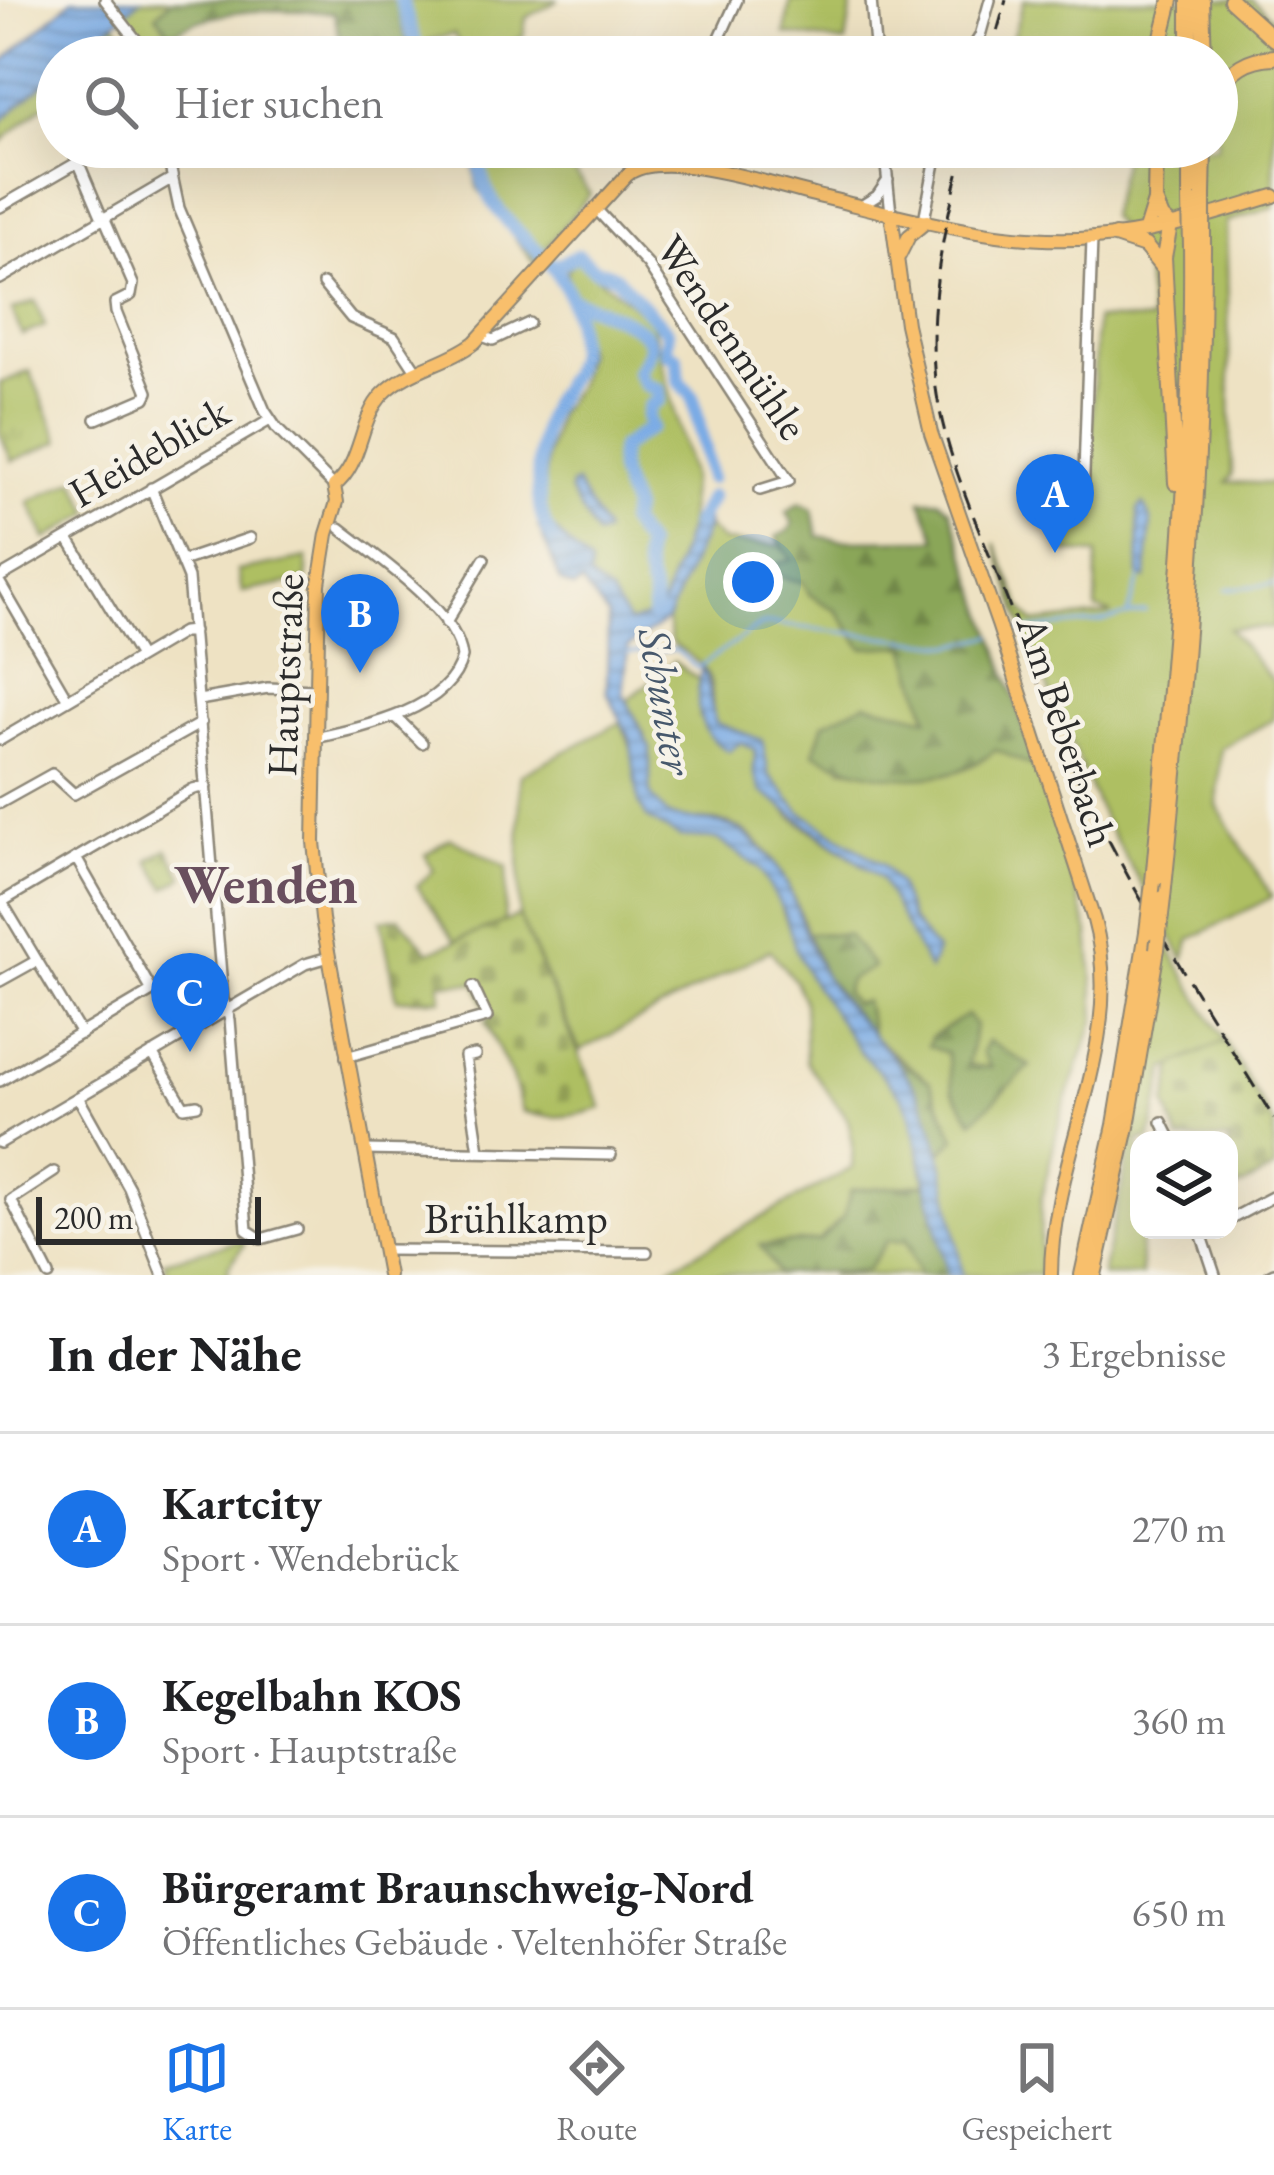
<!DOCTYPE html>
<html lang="de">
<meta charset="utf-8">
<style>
body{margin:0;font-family:"EB Garamond",serif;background:#f2f2f2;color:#202124}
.controls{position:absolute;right:36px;bottom:36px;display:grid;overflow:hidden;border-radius:24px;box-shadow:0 12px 48px #0002}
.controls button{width:108px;height:108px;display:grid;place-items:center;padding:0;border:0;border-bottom:3px solid #e0e0e0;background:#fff;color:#202124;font:60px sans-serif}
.scale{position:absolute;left:36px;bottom:30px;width:225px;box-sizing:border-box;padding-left:12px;border:6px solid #2b2b2b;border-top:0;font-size:33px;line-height:42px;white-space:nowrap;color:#2b2b2b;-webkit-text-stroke:9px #f7f3e8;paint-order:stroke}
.you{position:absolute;left:753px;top:582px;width:42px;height:42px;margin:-30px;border:9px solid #fff;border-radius:50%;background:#1a73e8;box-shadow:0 0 0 18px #1a73e833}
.badge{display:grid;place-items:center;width:78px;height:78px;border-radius:50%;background:#1a73e8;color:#fff;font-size:39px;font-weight:700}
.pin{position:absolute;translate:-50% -99px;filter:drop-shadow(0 3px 6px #0008)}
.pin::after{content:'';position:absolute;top:63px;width:42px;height:36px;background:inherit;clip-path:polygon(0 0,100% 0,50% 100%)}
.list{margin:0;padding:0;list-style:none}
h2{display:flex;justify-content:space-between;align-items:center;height:156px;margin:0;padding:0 48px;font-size:51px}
h2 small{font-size:39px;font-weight:400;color:#757577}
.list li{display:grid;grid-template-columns:78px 1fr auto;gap:36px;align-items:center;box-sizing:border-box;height:192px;padding:0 48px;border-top:3px solid #e0e0e0}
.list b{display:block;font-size:45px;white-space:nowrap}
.list p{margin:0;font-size:39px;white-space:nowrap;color:#757577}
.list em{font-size:39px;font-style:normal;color:#757577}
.icon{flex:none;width:66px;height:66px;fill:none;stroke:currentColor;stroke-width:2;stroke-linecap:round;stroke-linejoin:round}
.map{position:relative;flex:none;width:1274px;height:1275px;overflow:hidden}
.search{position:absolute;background:#fff;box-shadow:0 12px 48px #0002;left:36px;right:36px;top:36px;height:132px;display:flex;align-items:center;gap:30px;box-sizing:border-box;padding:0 42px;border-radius:66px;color:#757577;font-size:45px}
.sheet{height:732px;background:#fff}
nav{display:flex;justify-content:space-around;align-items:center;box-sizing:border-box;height:168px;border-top:3px solid #e0e0e0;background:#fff;font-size:33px;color:#757577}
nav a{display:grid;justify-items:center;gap:6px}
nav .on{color:#1a73e8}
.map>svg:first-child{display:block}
</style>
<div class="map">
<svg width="1274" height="1275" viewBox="0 0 1274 1275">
<defs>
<pattern id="forest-firs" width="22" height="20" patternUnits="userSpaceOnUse" patternTransform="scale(3)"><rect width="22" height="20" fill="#8aa658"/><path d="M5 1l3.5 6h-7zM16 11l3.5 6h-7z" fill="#718749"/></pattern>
<pattern id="cemetery-stones" width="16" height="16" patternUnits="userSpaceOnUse" patternTransform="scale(3)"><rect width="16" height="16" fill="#aebf62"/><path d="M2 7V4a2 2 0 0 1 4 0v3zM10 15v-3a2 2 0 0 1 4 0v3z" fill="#8e9b51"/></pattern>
<pattern id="park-tufts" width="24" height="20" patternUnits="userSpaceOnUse" patternTransform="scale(3)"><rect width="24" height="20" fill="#aebf62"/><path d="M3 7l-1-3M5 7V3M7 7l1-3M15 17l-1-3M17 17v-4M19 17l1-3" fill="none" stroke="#8e9b51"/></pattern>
<pattern id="water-rules" width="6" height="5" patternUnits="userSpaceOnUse" patternTransform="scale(3)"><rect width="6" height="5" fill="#7aabe5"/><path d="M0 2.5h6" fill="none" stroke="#648bba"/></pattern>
</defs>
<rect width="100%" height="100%" fill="#f7f3e8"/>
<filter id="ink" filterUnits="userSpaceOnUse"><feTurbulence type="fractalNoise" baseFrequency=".00833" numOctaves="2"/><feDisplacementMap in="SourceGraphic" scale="24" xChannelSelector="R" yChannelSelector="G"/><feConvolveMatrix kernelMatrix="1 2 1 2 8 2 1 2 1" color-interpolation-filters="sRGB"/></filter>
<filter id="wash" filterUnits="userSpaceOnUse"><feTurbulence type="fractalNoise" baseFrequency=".004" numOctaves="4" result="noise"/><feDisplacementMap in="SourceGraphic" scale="48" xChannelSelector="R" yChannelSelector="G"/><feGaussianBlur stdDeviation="2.7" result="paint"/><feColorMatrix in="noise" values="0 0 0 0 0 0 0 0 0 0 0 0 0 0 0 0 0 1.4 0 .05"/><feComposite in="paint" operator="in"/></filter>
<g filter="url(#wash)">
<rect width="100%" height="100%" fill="#eee2c3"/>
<path fill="#aebf62" stroke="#6c7546" stroke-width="3" fill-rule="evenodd" d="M 140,0 L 172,0 L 156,15 L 187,57 L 152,57 L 122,16 Z
M 396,0 L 559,0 L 526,18 L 523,36 L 483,57 L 466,57 L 454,34 L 430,40 L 437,57 L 411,57 Z
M 790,0 L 852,3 L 846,43 L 785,34 Z
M 1024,0 L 1252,0 L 1274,20 L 1274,207 L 1226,222 L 1232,476 L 1227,482 L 1274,484 L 1274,628 L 1229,629 L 1274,683 L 1274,719 L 1221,748 L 1217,806 L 1272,897 L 1191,939 L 1184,959 L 1103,818 L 1027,638 L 995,543 L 1022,608 L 1034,623 L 1112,614 L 1096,609 L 1097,554 L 1064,552 L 1065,512 L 1089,510 L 1096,319 L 1151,321 L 1144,259 L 1109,216 L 1126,147 L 1217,147 L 1217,57 L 1027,57 L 1008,52 Z
M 115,22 L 140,57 L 133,57 L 122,35 L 97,57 L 75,57 Z
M 57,72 L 57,93 L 0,143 L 0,122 Z
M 466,147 L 556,147 L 590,194 L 534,263 L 477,187 L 474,165 Z
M 576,260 L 651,319 L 691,476 L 688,528 L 663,603 L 653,616 L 629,623 L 589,577 L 587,563 L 545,520 L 539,527 L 547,457 L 558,412 L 577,386 L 586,354 L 566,271 Z
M 35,301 L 45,326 L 22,335 L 12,310 Z
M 75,480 L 91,513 L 46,539 L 29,502 Z
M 707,526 L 723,542 L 782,546 L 793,559 L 773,566 L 780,576 L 804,582 L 810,595 L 837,611 L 863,648 L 906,645 L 928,719 L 843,768 C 901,775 948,790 996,749 L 1039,769 L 1089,932 L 1096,1018 L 1061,1114 L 1041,1200 L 1040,1275 L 963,1275 L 938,1156 L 955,1139 L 930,1082 L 872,1036 L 868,1009 L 854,1004 L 845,993 L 848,980 L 872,967 L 848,935 L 807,933 C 794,895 774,843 733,825 C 713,817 688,823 667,815 L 649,794 L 645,736 L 627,701 L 674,662 L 699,680 L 699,717 L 734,744 L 741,742 L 755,750 L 754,772 L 790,816 L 880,877 L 930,968 L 936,951 L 911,919 L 898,884 L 883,865 L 801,812 L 769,775 L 762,740 L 716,723 C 710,708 714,698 711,684 C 707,664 685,653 671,642 L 667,620 ZM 975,1026 L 968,1065 L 993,1069 L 953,1091 L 947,1052 Z
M 307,558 L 307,580 L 242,592 L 238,571 Z
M 621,722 L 636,761 L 636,782 L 680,837 L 718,839 L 759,868 L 774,889 L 809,977 L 860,1051 L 901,1095 L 911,1114 L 926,1184 L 851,1190 L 844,1216 L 819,1241 L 761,1245 L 779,1275 L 660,1273 L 852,1168 L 853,1143 L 848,1120 L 806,1061 L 804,1001 L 795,981 L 770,950 L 580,1051 L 519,916 L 520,775 Z
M 450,838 L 507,867 L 504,922 L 455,941 L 417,886 L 434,870 L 425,855 Z
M 1164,941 L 1225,1041 L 1166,1069 L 1150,1140 L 1139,1140 L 1141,1275 L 1102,1275 L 1139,1108 Z
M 243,1240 L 244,1245 L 228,1267 L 229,1275 L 168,1275 L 164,1261 Z
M 887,1241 L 907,1241 L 920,1275 L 829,1275 L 867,1270 Z"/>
<path fill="url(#forest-firs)" stroke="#5a6842" stroke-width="3" d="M 172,0 L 396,0 L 411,57 L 365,57 L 341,44 L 334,13 C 284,9 215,6 171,34 L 156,15 Z
M 921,500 L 940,500 L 950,509 L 1039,769 L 996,750 C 946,791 869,781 814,753 L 824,723 L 866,703 L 928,718 L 906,646 L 863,648 L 837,611 L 810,595 L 803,582 L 781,577 L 772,566 L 792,559 L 776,537 L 788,531 L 793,524 L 787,512 L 799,503 L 813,509 L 818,536 L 840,540 L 937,539 Z
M 807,933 L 848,935 L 873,967 L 849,980 L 845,992 L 854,1004 L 865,1001 L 872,1036 L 825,976 Z
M 967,1015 L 975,1025 L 968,1065 L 991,1068 L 982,1052 L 988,1041 L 1030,1066 L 973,1121 L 953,1091 L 947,1053 L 928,1046 L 932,1036 Z
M 890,1053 L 930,1082 L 955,1139 L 938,1156 L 920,1097 Z
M 926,1184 L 948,1275 L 920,1275 L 906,1241 L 887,1241 L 867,1270 L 779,1274 L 760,1245 L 819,1241 L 844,1216 L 851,1190 Z"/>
<path fill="url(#cemetery-stones)" stroke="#6c7546" stroke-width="3" d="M 519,916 L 602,1108 C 574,1117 550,1120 522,1111 L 512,1077 L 485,1021 L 490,1018 L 476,983 L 440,983 L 442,999 L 397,999 L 381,920 L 399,917 L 429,952 Z
M 1225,1041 L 1274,1125 L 1274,1169 L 1229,1193 L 1229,1140 L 1179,1140 L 1166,1104 L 1174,1065 Z"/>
<path fill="url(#park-tufts)" stroke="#6c7546" stroke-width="3" d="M 30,371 L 60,441 L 12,461 L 0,433 L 0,383 Z
M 167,849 L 184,877 L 166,888 L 149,860 Z"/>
<path fill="url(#water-rules)" stroke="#526b88" stroke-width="3" d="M 72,0 L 140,0 L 75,57 L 57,57 L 57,72 L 0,122 L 0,64 Z
M 576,483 L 605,532 L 602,535 L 596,536 L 570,491 L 571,485 Z
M 1143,504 L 1151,520 L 1146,579 L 1140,578 L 1139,573 L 1138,510 Z
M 706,508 L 707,526 L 667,620 L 628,647 L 623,693 L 650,748 L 650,794 L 667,815 C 693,824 723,817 745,834 C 801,877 793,922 824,975 C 851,1020 896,1051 920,1097 C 945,1146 952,1221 963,1275 L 948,1275 L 911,1114 L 901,1095 L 860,1051 L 809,977 L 795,947 L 785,913 L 759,868 L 718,839 L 680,837 L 647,818 L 639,803 L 630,738 L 607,692 L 608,616 L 582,583 L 573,588 L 561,582 L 539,527 L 544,520 L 590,565 L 589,578 L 610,594 L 629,623 L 653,616 L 663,603 L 689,526 Z
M 702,666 C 712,685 708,703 716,723 L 762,740 L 769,775 L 801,812 L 883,865 L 898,884 L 911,920 L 936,951 L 929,970 L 880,877 L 761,791 L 754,772 L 755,750 L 741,742 L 729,751 C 695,733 694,701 702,666 Z"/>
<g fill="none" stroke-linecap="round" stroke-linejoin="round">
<path stroke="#7aabe5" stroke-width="3" d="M 1226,589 L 1274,584
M 1127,616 L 1140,578
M 1010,632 L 1100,622 L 1146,611
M 627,653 L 676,650 L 697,668 L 761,625 L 772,624 L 952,645 L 993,636"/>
<path stroke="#7aabe5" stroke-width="14" d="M 401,0 L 420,57
M 478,147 C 481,159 480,172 484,184 C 514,254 579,250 577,349 C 576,372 561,387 551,407 C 537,436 532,507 550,535
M 555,266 L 578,255 L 594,269 L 615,276 L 668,332 L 666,352 L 677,358 L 679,381 L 693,397 L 710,478
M 572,299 C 592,309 651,323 650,347 C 649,356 641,365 638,372 L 645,384 L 659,390 L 660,399 L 649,407 L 647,418 L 651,427 L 621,448 C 615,473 626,488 633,510 L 629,522 L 646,546 C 639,572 659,589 653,616
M 696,524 L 711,497"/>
</g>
</g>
<g filter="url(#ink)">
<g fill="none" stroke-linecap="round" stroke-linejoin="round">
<g stroke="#8c8677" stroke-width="14">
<path id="minor" d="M 105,0 L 150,57
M 871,0 L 876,57
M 111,48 L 114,57
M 561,57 L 581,46 L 591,57
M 711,57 L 737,0
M 967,57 L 980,36 L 990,0
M 72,147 L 102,218
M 152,147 L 157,159 L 167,159
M 166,147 L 179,208 L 265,411 L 277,429 L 334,486
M 884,147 L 891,213
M 653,165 L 655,147
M 861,206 L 877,196 L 888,180
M 0,207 L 78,162
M 596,209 L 648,265 L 789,481 L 760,490
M 924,220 L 938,147
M 0,279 L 171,179
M 323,284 L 351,318 L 394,337 L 417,372
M 482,336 L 493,340 L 529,323
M 96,419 L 145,398 L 148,392 L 116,312 L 115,303 L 131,295 L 133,284 L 104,217
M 151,488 L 188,578 L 223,999 L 230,1020 L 247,1230 L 261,1239 L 297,1229
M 1065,506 L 1083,503 L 1092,239
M 68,538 L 140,657
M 182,561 L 250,538
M 0,577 L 270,420
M 0,583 L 68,700
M 446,623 L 484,559
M 199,700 L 268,688 L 316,690
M 395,716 L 422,743
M 315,738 C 361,728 450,710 462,657 C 457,610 375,556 340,528
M 0,740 L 183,632 L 193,631
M 0,803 L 52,774 L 74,794 L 201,723
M 2,902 L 81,1034
M 0,903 L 193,789 L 206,786
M 0,981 L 36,961
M 152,1053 L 184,1107 L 197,1105
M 475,1055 L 465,1057 L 479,1151
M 346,1057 L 487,1017 L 473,987
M 0,1081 L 152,991 L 76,858
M 78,1097 L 129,1188 L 163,1275
M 1162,1122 L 1171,1140
M 0,1143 L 305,964 L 329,957
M 365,1150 L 611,1155
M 1229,1220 L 1274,1196
M 1200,1230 L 1215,1275
M 383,1250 L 647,1252
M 49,1275 L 11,1200 L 54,1172
M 1270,1275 L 1274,1273"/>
</g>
<g stroke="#8c8677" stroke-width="16">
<path id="major" d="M 891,213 L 906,324 L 931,433 L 998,624 L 1094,920 C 1128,1042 1051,1154 1051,1275
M 899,256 L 909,236 L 927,221
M 388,1275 L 322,919 L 314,842 L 319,584 L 327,534 L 337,502 L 334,486 C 363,464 358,420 383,394 C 408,368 447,364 475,342 L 627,175 C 661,147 772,185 814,195 C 906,217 999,246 1095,238 C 1156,234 1216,213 1274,196"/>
</g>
<g stroke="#8c8677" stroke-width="18">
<path id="highway" d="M 1189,0 L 1189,57
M 1202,0 L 1204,57
M 1231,0 L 1274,39
M 1157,57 L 1171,0
M 1217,92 C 1231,69 1247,58 1274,57
M 1190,147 L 1190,200
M 1203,195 L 1204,147
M 1155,201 L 1162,218 L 1170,225 L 1164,257 L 1176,483
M 1146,230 L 1155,201 L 1156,147
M 1115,236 L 1145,246 L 1163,268
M 1153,882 C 1172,671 1193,459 1191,246
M 1163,898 C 1185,681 1203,463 1203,244
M 1082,1275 L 1115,1125 L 1147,932
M 1094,1275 L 1127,1127 L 1157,949"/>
</g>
<use href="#minor" stroke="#fff" stroke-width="9"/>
<use href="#major" stroke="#f8bf6c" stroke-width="12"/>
<use href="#highway" stroke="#f8bf6c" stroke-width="14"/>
<path stroke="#2b2b2b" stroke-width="3" stroke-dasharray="18 9" stroke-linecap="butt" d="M 990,57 L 1006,0
M 965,147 C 945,222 927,302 935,380 C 943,452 976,520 1002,587 C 1031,660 1056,735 1091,805 C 1144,914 1212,1016 1274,1119"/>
<g stroke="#8c8677" stroke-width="18" stroke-linecap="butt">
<path id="highway-bridge" d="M 1190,200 L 1191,246
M 1203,244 L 1203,195
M 1147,932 L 1153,882
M 1157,949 L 1163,898"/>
</g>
<use href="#highway-bridge" stroke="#f8bf6c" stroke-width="14"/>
</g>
</g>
<g text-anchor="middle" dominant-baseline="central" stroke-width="9" stroke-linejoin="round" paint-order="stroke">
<g font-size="42" fill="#2b2b2b" stroke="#f7f3e8">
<text transform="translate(732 337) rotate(56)">Wendenmühle</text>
<text transform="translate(149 452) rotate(-30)">Heideblick</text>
<text transform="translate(285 675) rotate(-88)">Hauptstraße</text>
<text transform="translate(1067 731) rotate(72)">Am Beberbach</text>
<text x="516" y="1218">Brühlkamp</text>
</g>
<g font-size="45" font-style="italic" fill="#47586c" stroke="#f7f3e8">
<text transform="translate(667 701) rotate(80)">Schunter</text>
</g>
<g font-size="54" font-weight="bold" fill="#694f5e" stroke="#f7f3e8">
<text x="266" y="884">Wenden</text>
</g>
</g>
</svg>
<div class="controls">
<button><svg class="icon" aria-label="layers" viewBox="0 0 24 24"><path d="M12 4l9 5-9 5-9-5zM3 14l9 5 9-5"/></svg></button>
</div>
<div class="scale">200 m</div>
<div class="you"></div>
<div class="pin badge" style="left:1055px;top:553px">A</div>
<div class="pin badge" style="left:360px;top:673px">B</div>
<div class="pin badge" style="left:190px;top:1052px">C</div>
<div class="search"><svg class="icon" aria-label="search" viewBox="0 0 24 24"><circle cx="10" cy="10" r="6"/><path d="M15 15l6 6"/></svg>Hier suchen</div>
</div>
<section class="sheet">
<h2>In der Nähe<small>3 Ergebnisse</small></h2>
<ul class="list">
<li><span class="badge">A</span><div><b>Kartcity</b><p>Sport · Wendebrück</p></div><em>270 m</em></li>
<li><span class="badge">B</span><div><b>Kegelbahn KOS</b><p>Sport · Hauptstraße</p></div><em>360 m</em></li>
<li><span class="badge">C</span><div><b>Bürgeramt Braunschweig-Nord</b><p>Öffentliches Gebäude · Veltenhöfer Straße</p></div><em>650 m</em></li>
</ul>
</section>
<nav>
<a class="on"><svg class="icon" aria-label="map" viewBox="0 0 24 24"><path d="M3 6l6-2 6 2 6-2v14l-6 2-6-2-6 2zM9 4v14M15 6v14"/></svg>Karte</a>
<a><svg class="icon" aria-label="directions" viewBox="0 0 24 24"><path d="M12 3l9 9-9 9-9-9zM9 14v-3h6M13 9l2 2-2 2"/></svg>Route</a>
<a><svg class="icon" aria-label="saved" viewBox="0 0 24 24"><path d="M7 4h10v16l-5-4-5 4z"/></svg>Gespeichert</a>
</nav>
